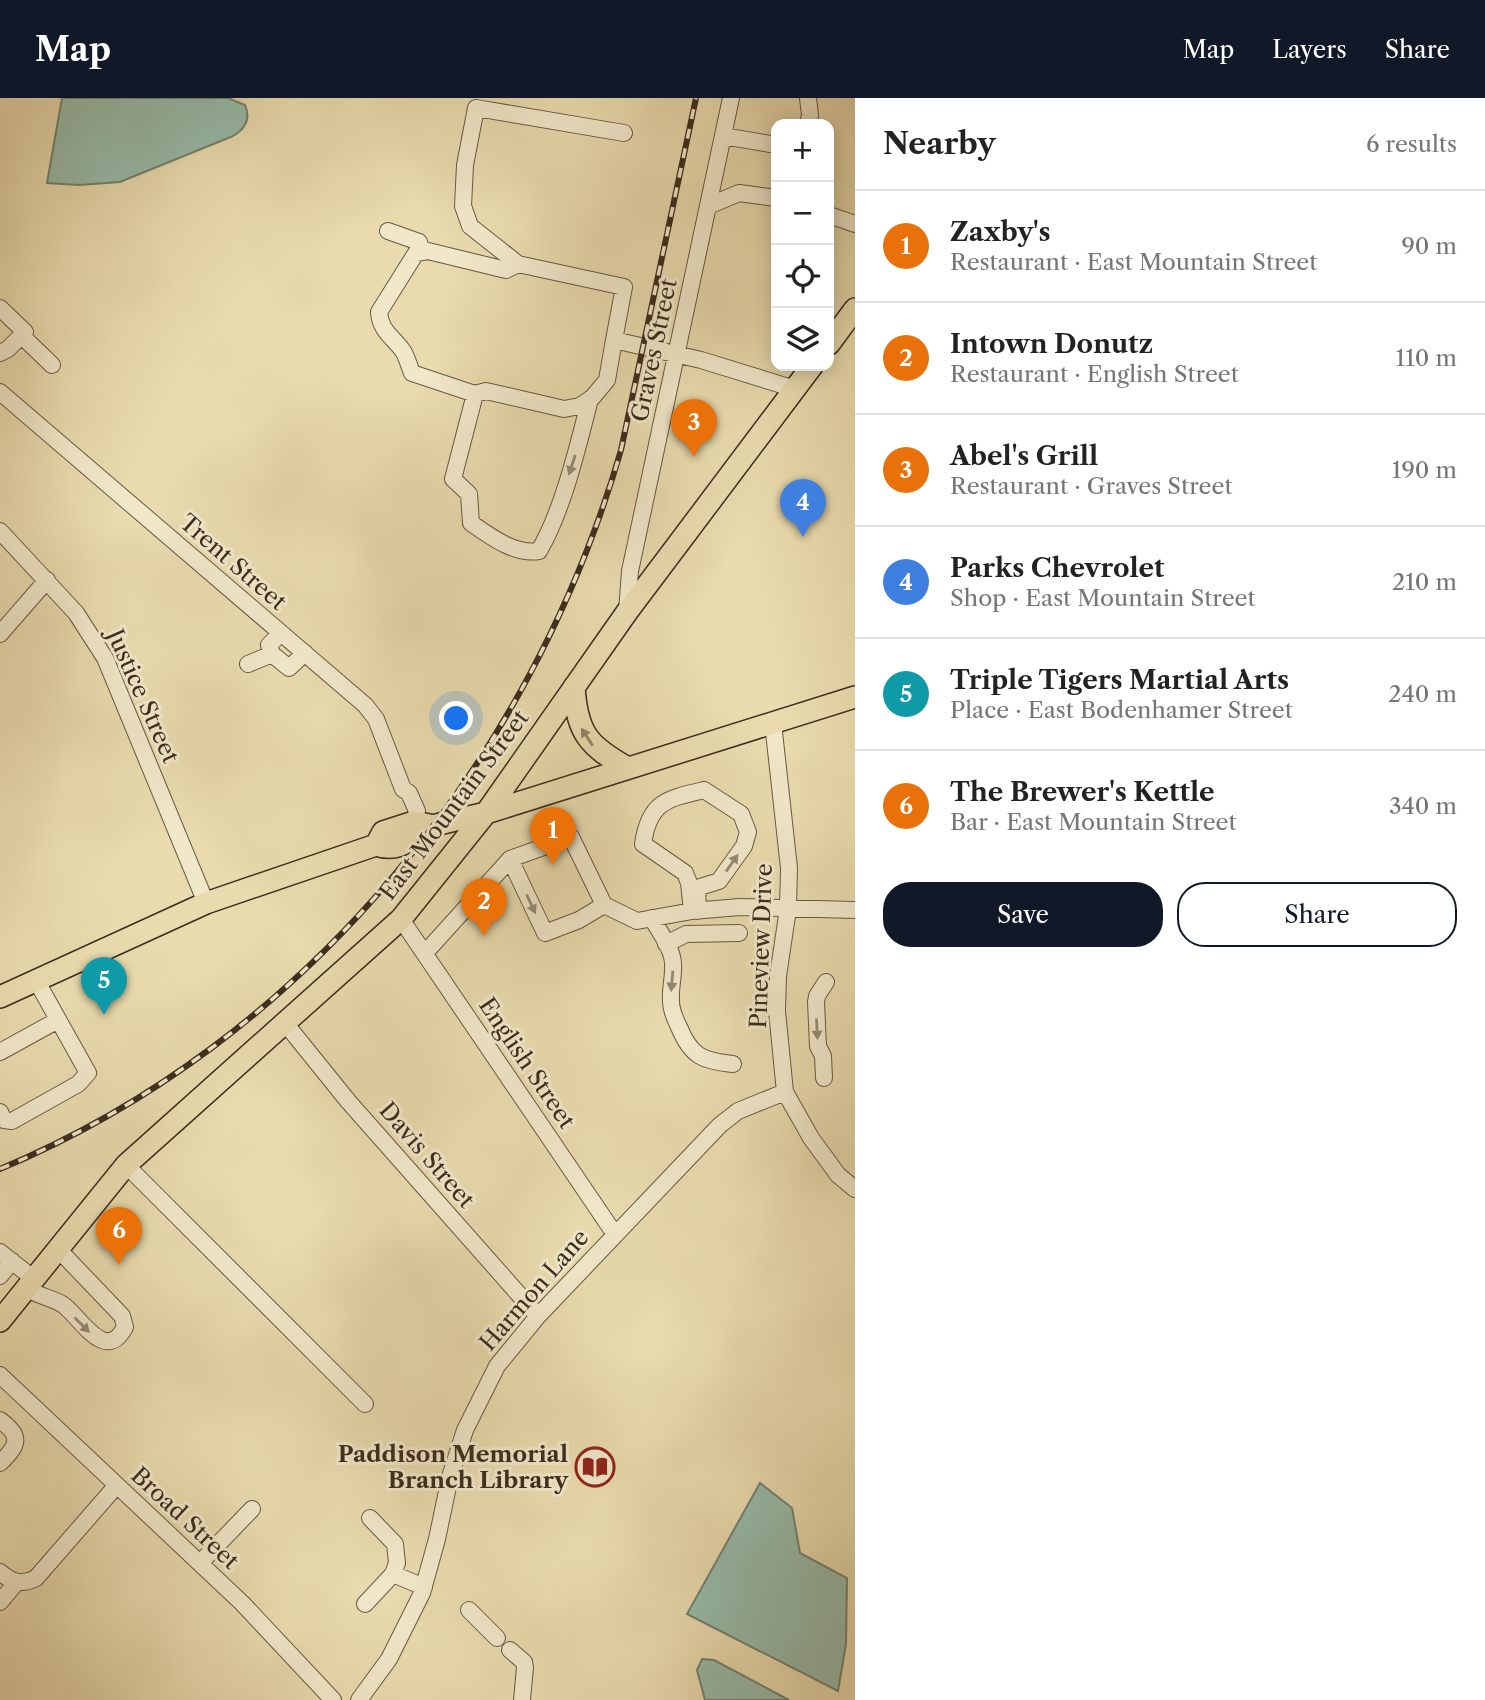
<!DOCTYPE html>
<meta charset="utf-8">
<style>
body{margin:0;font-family:"Libre Caslon Text",serif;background:#f6f6f6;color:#222}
.controls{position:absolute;right:21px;top:21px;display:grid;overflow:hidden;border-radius:14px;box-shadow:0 4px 18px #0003}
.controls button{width:63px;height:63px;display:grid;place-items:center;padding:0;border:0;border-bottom:2px solid #e0e0e0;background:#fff;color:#222;font:35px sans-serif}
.you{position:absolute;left:457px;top:621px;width:24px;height:24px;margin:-18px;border:5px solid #fff;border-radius:50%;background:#1a73e8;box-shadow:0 0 0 10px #1a73e833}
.badge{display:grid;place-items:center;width:46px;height:46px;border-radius:50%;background:#111827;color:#fff;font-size:23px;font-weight:700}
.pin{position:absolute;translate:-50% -58px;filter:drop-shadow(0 2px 4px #0008)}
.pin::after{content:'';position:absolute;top:37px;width:24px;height:21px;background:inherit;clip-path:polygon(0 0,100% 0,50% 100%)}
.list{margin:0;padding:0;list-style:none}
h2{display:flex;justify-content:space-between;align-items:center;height:91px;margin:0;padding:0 28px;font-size:30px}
h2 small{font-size:23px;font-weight:400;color:#767676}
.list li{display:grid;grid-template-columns:46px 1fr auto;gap:21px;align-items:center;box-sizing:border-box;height:112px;padding:0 28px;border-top:2px solid #e0e0e0}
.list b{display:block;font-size:26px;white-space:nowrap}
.list p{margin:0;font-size:23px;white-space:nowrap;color:#767676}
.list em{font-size:23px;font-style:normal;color:#767676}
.actions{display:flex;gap:14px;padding:21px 28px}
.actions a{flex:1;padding:16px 0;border:2px solid #111827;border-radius:28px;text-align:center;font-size:24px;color:#111827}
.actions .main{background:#111827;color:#fff}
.icon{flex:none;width:38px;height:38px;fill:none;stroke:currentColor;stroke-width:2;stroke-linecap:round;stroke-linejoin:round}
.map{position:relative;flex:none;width:855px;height:1602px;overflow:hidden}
header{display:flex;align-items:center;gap:42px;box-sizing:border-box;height:98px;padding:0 35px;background:#111827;color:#fff}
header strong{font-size:33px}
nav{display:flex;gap:38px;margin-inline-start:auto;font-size:24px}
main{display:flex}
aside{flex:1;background:#fff}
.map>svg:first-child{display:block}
</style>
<header>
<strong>Map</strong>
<nav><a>Map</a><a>Layers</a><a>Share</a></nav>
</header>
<main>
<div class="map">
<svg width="855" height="1602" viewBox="0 0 855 1602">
<rect width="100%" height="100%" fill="#e9dbae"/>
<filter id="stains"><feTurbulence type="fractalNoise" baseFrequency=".00286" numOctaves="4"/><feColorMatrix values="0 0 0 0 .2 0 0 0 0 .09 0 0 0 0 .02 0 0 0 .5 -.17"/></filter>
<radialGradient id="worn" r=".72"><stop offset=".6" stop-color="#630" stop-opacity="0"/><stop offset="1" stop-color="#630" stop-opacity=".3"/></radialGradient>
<path fill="#97bbaa" stroke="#738272" stroke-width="2" d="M 62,0 L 228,0 L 245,7 C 251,21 245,31 233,38 L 120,84 L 79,87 L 47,85 Z
M 760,1385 L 792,1410 L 800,1455 L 847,1480 L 846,1546 L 838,1593 L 687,1516 Z
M 702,1561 L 714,1562 L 789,1602 L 705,1602 L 697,1572 Z"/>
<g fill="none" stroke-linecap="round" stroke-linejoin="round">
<g stroke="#675842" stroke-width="18">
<path id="minor" d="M 808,26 L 810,17 L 808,0
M 624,35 L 476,10 L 465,67 L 463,108 L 470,128 L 518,166 L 624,189 L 614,242 L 701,262 L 795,291
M 723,38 L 776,47
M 708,108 L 739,95 L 776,100
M 829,117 L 855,126
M 388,133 L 419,144 L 422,154
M 0,210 L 25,234 L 8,251 L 0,255
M 22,238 L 52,267
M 0,294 L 365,607 L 376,621 L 403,691 L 409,695 L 417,713 L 414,724
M 475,296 L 412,275 C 409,268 407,259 403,253 C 394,240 380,233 379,214 L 416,155 L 428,153 L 506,172 L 518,166
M 590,301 C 578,348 563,412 539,453 C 515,457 491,439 471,425 L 469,396 L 453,381 L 475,296 L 486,293 L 564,311 L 580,308 L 592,300 L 607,282 L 614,242
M 0,433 L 76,515 L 105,560 L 206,805
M 627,514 L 630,473 L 731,0
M 281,535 L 269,547 L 272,556 L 289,570 L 305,555
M 0,536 L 47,482
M 248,566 L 272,556
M 773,625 L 789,770 L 788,811 L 778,878 L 777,913 L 785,994 L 811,1040 L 838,1077 L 855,1091
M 604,807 L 579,822 L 545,835 L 510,761 L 571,739 L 604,807 L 637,823 L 692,813 L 740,809 L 855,812
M 692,813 L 689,785 L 685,775 L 643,746 C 649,704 666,701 704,692 L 741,716 L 748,734 L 744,748 L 719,783 L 697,790 L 698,813
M 652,820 C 659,834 672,849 673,865 C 674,878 670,890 671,903 C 671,912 675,921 679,929 C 691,958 702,963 733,966
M 401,821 L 614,1135
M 666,846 L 686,836 L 739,835
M 425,855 L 510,761
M 285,925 L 348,1003 L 538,1218
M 0,954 L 58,922
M 824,980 L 823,958 L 818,948 L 816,904 L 817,898 L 826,884
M 0,1014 L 4,1022 L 12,1023 L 78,986 L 88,975 L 36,882
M 126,1067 L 365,1306
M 0,1154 L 34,1181
M 0,1178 L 12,1163
M 26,1190 C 39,1198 51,1200 62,1206 C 80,1218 105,1267 125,1229 L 122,1218 L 58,1151
M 0,1277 L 242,1505 L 333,1602
M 0,1322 C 21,1338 20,1346 0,1365
M 370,1420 L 395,1446 L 397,1465 L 393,1476 L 424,1489
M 200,1465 L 252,1411
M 0,1474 C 12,1485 22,1487 36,1480 L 117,1387
M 0,1504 L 16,1485
M 365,1506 L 393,1476
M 469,1512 L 497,1540
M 510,1552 L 524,1564 L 525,1569 L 522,1602
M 359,1602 L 389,1561 L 422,1495 L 437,1441 L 450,1379 L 465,1332 L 497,1268 L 538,1218 L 720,1027 L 738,1013 L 785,994"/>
</g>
<g stroke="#3c2c1e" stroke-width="24">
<path id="major" d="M 829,246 L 855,211
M 574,589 C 577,635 588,648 628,670
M 376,747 L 383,734 L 414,724 L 435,728
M 0,899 L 206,805 L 376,747 C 403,756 414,736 437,727 C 452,722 470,719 486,715 L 855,599
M 0,1223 L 126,1067 L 401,821 L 486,715 L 627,514 L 812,268"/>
</g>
<use href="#minor" stroke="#f1e8ca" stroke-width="16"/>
<use href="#major" stroke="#e9dbae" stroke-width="21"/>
<g stroke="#3c2c1e" stroke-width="6">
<path id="rail" d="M 0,1071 C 304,944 530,666 621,352 L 696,0"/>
</g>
<use href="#rail" stroke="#f1e8ca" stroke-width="3.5" stroke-dasharray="10" stroke-linecap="butt"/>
</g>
<defs><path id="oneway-solid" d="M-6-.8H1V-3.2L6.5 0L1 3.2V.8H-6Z" transform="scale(1.75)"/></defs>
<g fill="#968a74">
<use href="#oneway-solid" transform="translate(572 367) rotate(108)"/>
<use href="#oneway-solid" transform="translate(732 765) rotate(-55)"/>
<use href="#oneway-solid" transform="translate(531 806) rotate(65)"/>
<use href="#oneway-solid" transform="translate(672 883) rotate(95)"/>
<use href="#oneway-solid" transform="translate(817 931) rotate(87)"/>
<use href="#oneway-solid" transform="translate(82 1227) rotate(45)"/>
</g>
<use fill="#928466" href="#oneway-solid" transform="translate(587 639) rotate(-123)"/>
<defs>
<g id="library-ring" transform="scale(2.0125)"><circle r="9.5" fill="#f1e8ca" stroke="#8f2418" stroke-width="1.5"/><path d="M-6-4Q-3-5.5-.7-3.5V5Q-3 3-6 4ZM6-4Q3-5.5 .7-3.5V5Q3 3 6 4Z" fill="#8f2418"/></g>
</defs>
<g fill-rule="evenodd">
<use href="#library-ring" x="595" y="1369"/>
</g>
<g text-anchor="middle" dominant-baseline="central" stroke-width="6" stroke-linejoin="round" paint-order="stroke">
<g font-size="23" fill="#3c2c1e" stroke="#f1e8ca">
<text transform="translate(654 252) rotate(-78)">Graves Street</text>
<text transform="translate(233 464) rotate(41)">Trent Street</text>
<text transform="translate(143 598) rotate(66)">Justice Street</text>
<text transform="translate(454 707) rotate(-53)">East Mountain Street</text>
<text transform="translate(761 848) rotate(-88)">Pineview Drive</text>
<text transform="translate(527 965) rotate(56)">English Street</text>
<text transform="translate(427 1057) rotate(49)">Davis Street</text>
<text transform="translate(534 1192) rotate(-49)">Harmon Lane</text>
<text transform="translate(185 1420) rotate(43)">Broad Street</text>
</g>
<g font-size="23" font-weight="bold" fill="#3c2c1e" stroke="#f1e8ca" text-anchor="end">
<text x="568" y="1356">Paddison Memorial<tspan x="568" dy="26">Branch Library</tspan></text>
</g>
</g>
<rect width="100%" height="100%" filter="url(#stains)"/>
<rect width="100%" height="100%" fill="url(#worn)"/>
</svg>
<div class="controls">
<button>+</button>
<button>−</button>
<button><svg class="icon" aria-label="locate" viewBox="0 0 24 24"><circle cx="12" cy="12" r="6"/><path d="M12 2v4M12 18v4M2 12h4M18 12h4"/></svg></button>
<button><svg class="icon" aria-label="layers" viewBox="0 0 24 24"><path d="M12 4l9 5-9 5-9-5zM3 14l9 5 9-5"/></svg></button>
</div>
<div class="you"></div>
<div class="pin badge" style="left:553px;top:767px;background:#e8710a">1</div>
<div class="pin badge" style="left:484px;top:838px;background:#e8710a">2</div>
<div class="pin badge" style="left:694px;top:359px;background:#e8710a">3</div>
<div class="pin badge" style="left:803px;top:439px;background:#3f7fe0">4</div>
<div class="pin badge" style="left:104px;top:917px;background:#0f9aa8">5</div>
<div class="pin badge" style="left:119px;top:1167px;background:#e8710a">6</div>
</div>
<aside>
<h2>Nearby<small>6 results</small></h2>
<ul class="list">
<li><span class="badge" style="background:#e8710a">1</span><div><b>Zaxby's</b><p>Restaurant · East Mountain Street</p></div><em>90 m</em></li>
<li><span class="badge" style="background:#e8710a">2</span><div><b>Intown Donutz</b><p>Restaurant · English Street</p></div><em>110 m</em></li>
<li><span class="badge" style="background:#e8710a">3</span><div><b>Abel's Grill</b><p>Restaurant · Graves Street</p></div><em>190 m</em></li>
<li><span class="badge" style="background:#3f7fe0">4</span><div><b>Parks Chevrolet</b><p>Shop · East Mountain Street</p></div><em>210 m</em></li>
<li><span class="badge" style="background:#0f9aa8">5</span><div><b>Triple Tigers Martial Arts</b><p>Place · East Bodenhamer Street</p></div><em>240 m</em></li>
<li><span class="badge" style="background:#e8710a">6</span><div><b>The Brewer's Kettle</b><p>Bar · East Mountain Street</p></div><em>340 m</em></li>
</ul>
<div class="actions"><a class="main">Save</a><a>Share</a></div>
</aside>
</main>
